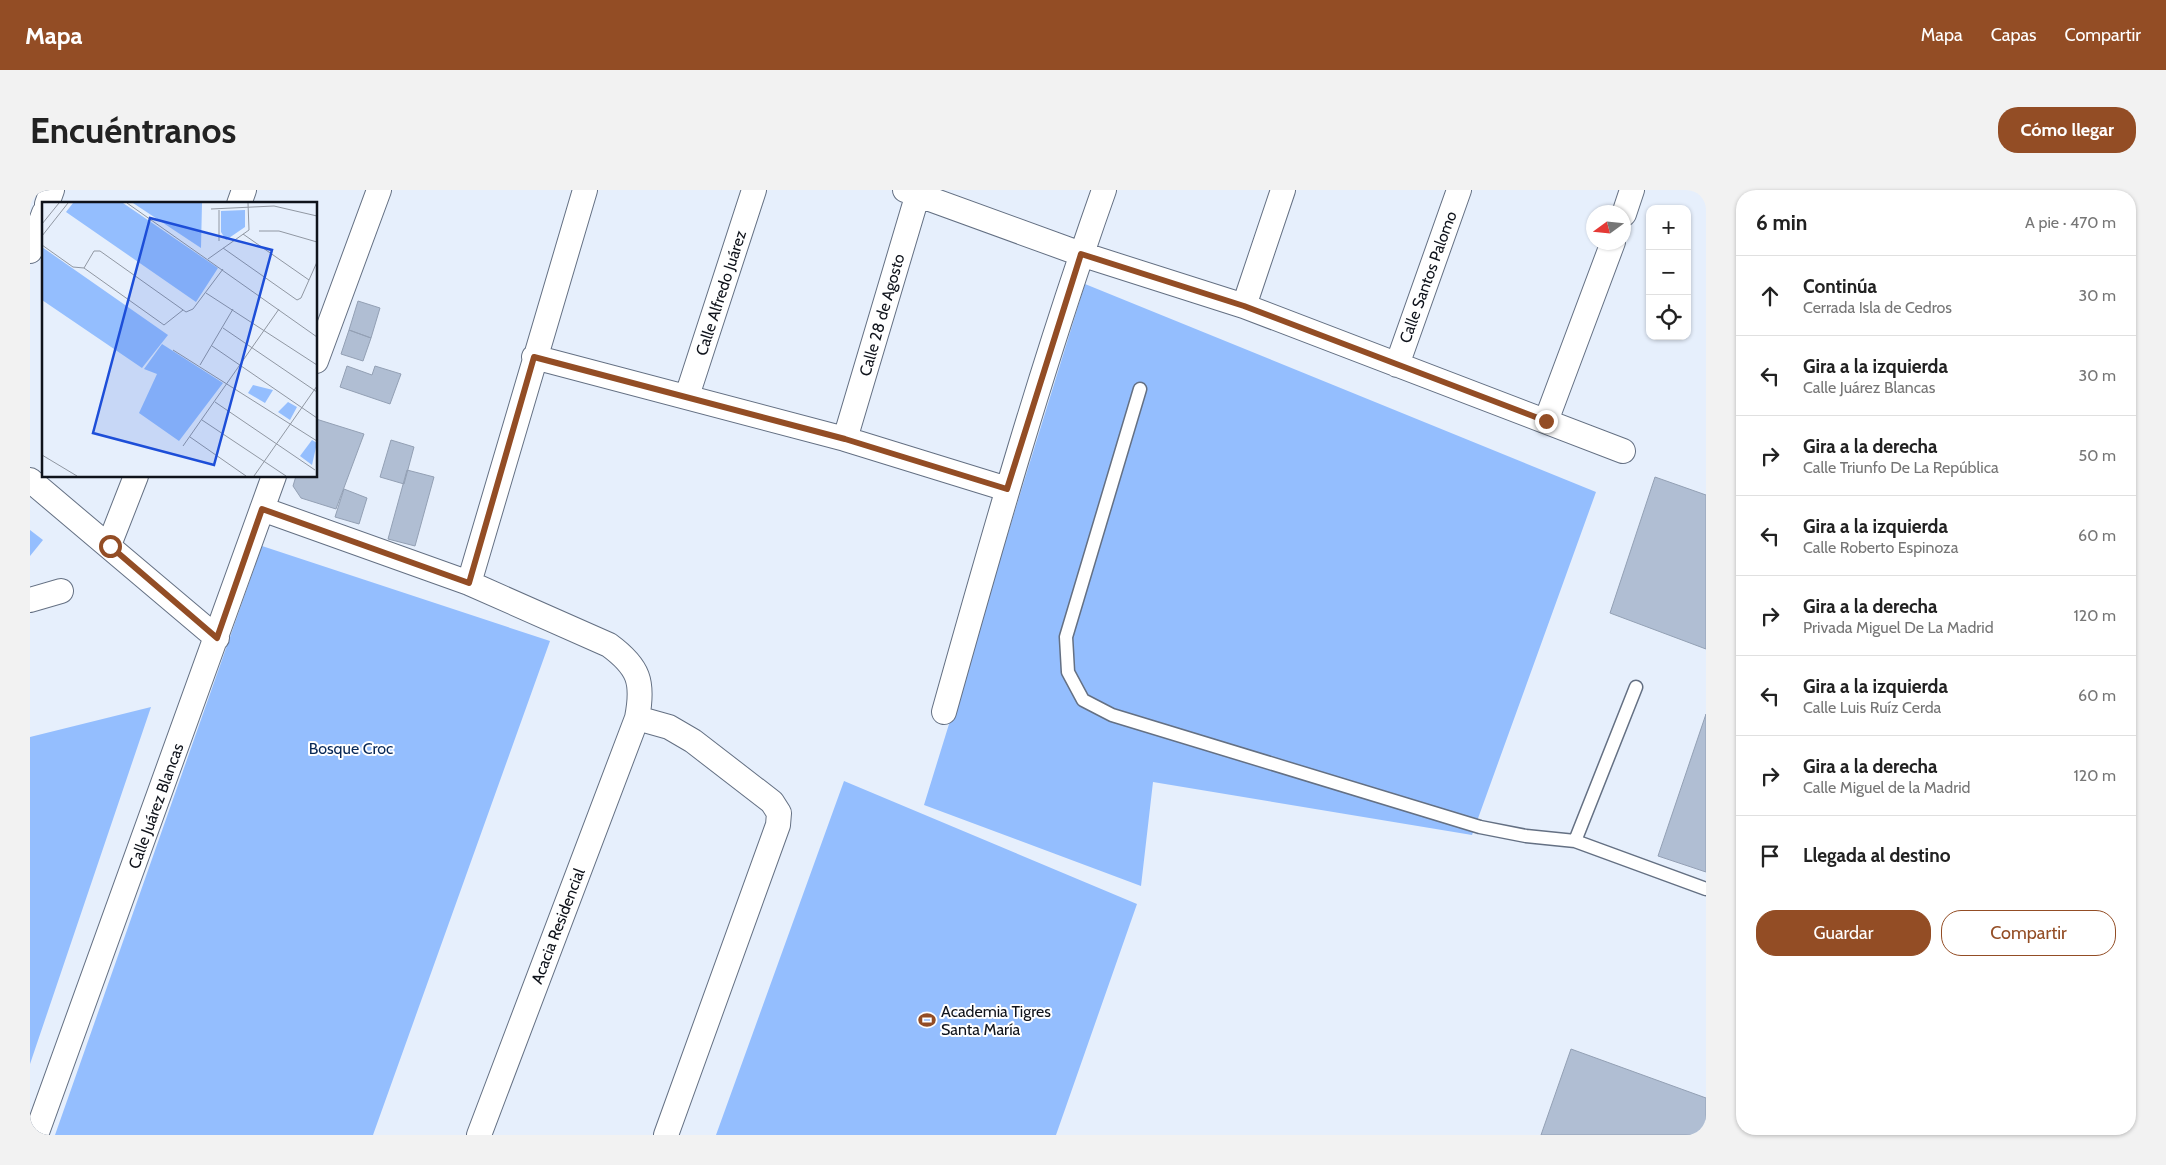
<!DOCTYPE html>
<html lang="es">
<meta charset="utf-8">
<style>
body{margin:0;font-family:Cabin,sans-serif;background:#f2f2f2;color:#222}
.controls{position:absolute;right:15px;top:15px;display:grid;overflow:hidden;border-radius:10px;box-shadow:0 1px 4px #0004}
.controls button{width:45px;height:45px;display:grid;place-items:center;padding:0;border:0;border-bottom:1px solid #e0e0e0;background:#fff;color:#222;font:25px sans-serif}
.compass{position:absolute;left:1556px;top:15px;width:45px;height:45px;border-radius:50%;background:#fff;box-shadow:0 1px 4px #0004;rotate:255deg}
.stop{position:absolute;width:15px;height:15px;margin:-11px;border:4px solid #934d25;border-radius:50%;background:#fff}
.stop.end{background:#934d25;border-color:#fff;box-shadow:0 1px 5px #0008}
.list{margin:0;padding:0;list-style:none}
h2{display:flex;justify-content:space-between;align-items:center;height:65px;margin:0;padding:0 20px;font-size:21px}
h2 small{font-size:16px;font-weight:400;color:#767676}
.list li{display:grid;grid-template-columns:32px 1fr auto;gap:15px;align-items:center;box-sizing:border-box;height:80px;padding:0 20px;border-top:1px solid #e0e0e0}
.list b{display:block;font-size:19px;white-space:nowrap}
.list p{margin:0;font-size:16px;white-space:nowrap;color:#767676}
.list em{font-size:16px;font-style:normal;color:#767676}
.actions{display:flex;gap:10px;padding:15px 20px}
.actions a{flex:1;padding:11px 0;border:1px solid #934d25;border-radius:20px;text-align:center;font-size:18px;color:#934d25}
.actions .main{background:#934d25;color:#fff}
.icon{flex:none;width:28px;height:28px;fill:none;stroke:currentColor;stroke-width:2;stroke-linecap:round;stroke-linejoin:round}
.map{position:relative;flex:none;width:1676px;height:945px;overflow:hidden;border-radius:20px}
header{display:flex;align-items:center;gap:30px;box-sizing:border-box;height:70px;padding:0 25px;background:#934d25;color:#fff}
header strong{font-size:24px}
nav{display:flex;gap:28px;margin-inline-start:auto;font-size:18px}
.intro{display:flex;align-items:center;justify-content:space-between;box-sizing:border-box;height:120px;padding:0 30px}
h1{margin:0;font-size:35px}
.button{padding:12px 22px;border-radius:20px;background:#934d25;color:#fff;font-size:18px;font-weight:700}
main{display:flex;gap:30px;padding:0 30px}
aside{flex:1;background:#fff;border-radius:20px;box-shadow:0 1px 4px #0004}
.map>svg:first-child{display:block}
</style>
<header>
<strong>Mapa</strong>
<nav><a>Mapa</a><a>Capas</a><a>Compartir</a></nav>
</header>
<div class="intro"><h1>Encuéntranos</h1><a class="button">Cómo llegar</a></div>
<main>
<div class="map">
<svg width="1676" height="945" viewBox="0 0 1676 945">
<rect width="100%" height="100%" fill="#e6effc"/>
<path fill="#94befe" d="M 1055,94 L 1566,302 L 1442,645 L 1123,592 L 1111,696 L 894,615 Z
M 0,340 L 13,350 L 0,366 Z
M 232,356 L 520,451 L 343,945 L 25,945 Z
M 121,517 L 0,874 L 0,547 Z
M 814,591 L 1107,714 L 1026,945 L 686,945 Z"/>
<path fill="#b0bed3" stroke="#93a0b4" d="M 328,111 L 350,118 L 341,148 L 319,140 Z
M 319,140 L 341,148 L 333,171 L 311,164 Z
M 317,176 L 342,185 L 345,176 L 371,184 L 360,214 L 310,197 Z
M 286,229 L 334,244 L 306,319 L 271,308 L 263,296 L 266,286 L 286,286 Z
M 361,250 L 384,257 L 374,294 L 350,287 Z
M 377,280 L 404,287 L 385,356 L 358,349 Z
M 1625,287 L 1676,305 L 1676,459 L 1580,423 Z
M 314,299 L 337,308 L 329,334 L 305,327 Z
M 1676,524 L 1676,682 L 1628,666 Z
M 1541,859 L 1676,908 L 1676,945 L 1511,945 Z"/>
<g fill="none" stroke-linecap="round" stroke-linejoin="round">
<g stroke="#647083" stroke-width="15">
<path id="lane" d="M 1110,199 L 1036,447 L 1038,482 L 1053,510 L 1082,525 L 1450,637 L 1496,646 L 1545,651
M 1606,497 L 1545,651 L 1676,699"/>
</g>
<g stroke="#647083" stroke-width="26">
<path id="street" d="M 875,0 L 1051,64 L 1214,116 L 1593,261
M 17,14 L 22,0
M 209,14 L 214,0
M 1594,24 L 1602,0
M 0,61 L 14,23
M 1214,116 L 1253,0
M 504,167 L 815,249 L 977,299
M 286,171 L 349,0
M 1367,175 L 1429,0
M 657,206 L 724,0
M 1516,231 L 1583,52
M 815,249 L 889,0
M 0,290 L 187,448
M 232,319 L 439,393 L 579,455 C 609,477 614,492 607,528 L 449,945
M 79,355 L 106,286
M 439,393 L 555,0
M 0,410 L 31,401
M 914,522 C 963,347 1013,172 1074,0
M 607,528 L 639,537 L 663,551 L 742,612 L 749,623 L 748,635 L 636,945
M 6,945 L 244,286"/>
</g>
<use href="#lane" stroke="#fff" stroke-width="12"/>
<use href="#street" stroke="#fff" stroke-width="24"/>
</g>
<g fill="none" stroke-linecap="round" stroke-linejoin="round">
<path stroke="#934d25" stroke-width="6" d="M 80,356 L 187,448 L 232,319 L 439,393 L 504,167 L 815,249 L 977,299 L 1051,64 L 1214,116 L 1516,231"/>
</g>
<defs>
<g id="stadium-bare" transform="scale(1.35)"><path d="M0-5a6.5 5 0 1 0 0 10a6.5 5 0 1 0 0-10ZM-3.5-1.8h7v3.6h-7Z" fill="#934d25" stroke="#fff" stroke-width="2.5" paint-order="stroke"/></g>
</defs>
<g fill-rule="evenodd">
<use href="#stadium-bare" x="897" y="830"/>
</g>
<g text-anchor="middle" dominant-baseline="central" stroke-width="4" stroke-linejoin="round" paint-order="stroke">
<g font-size="16" fill="#0f131b" stroke="#fff">
<text transform="translate(1398 87) rotate(-70)">Calle Santos Palomo</text>
<text transform="translate(691 103) rotate(-72)">Calle Alfredo Juárez</text>
<text transform="translate(852 125) rotate(-74)">Calle 28 de Agosto</text>
<text transform="translate(126 616) rotate(-70)">Calle Juárez Blancas</text>
<text transform="translate(528 736) rotate(-69)">Acacia Residencial</text>
</g>
<g font-size="16" fill="#072857" stroke="#fff">
<text x="321" y="558">Bosque Croc</text>
</g>
<g font-size="16" fill="#0f131b" stroke="#fff" text-anchor="start">
<text x="911" y="821">Academia Tigres<tspan x="911" dy="18">Santa María</tspan></text>
</g>
</g>
<g transform="translate(12 12)">
<rect width="275" height="275" fill="#e6effc"/>
<path d="M 31,1 L 81,1 L 176,66 L 154,100 L 24,10 ZM 91,1 L 160,1 L 159,46 ZM 203,8 L 203,25 L 184,38 L 179,30 L 179,9 ZM 0,45 L 126,133 L 100,166 L 0,98 ZM 120,142 L 181,181 L 137,239 L 97,211 L 115,172 L 102,167 ZM 211,183 L 231,188 L 223,201 L 206,191 ZM 246,200 L 255,205 L 248,218 L 236,210 ZM 270,238 L 275,241 L 270,263 L 258,254 Z" fill="#94befe"/>
<path fill="none" stroke="#9097a2" stroke-width="1" d="M 85,1 L 275,135M 169,7 L 232,4 L 275,14M 177,8 L 177,39M 0,22 L 17,1M 217,29 L 237,29 L 275,40M 201,32 L 267,78M 0,34 L 26,1M 0,43 L 31,65 L 42,66 L 122,123 L 141,108M 181,46 L 255,98 L 259,96 L 275,60M 166,57 L 207,28 L 206,1M 42,66 L 52,49 L 58,49 L 144,110 L 151,107 L 181,67M 164,91 L 275,163M 181,126 L 275,190M 170,144 L 275,216M 131,148 L 275,239M 158,163 L 191,107M 173,200 L 273,268M 160,218 L 244,274M 148,235 L 204,274M 141,244 L 237,107M 0,253 L 35,274M 212,274 L 275,184"/>
<path fill="#1d4ed8" fill-opacity="0.15" stroke="#1d4ed8" stroke-width="2.5" d="M 108,16 L 230,48 L 172,263 L 51,231 Z"/>
<rect width="275" height="275" fill="none" stroke="#0f131b" stroke-width="2.5"/>
</g>
</svg>
<div class="controls">
<button>+</button>
<button>−</button>
<button><svg class="icon" aria-label="locate" viewBox="0 0 24 24"><circle cx="12" cy="12" r="6"/><path d="M12 2v4M12 18v4M2 12h4M18 12h4"/></svg></button>
</div>
<svg class="compass" viewBox="-18 -18 36 36"><path d="M0-13l5 13h-10z" fill="#e53935"/><path d="M0 13l5-13h-10z" fill="#767676"/></svg>
<div class="stop" style="left:80px;top:356px"></div>
<div class="stop end" style="left:1516px;top:231px"></div>
</div>
<aside>
<h2>6 min<small>A pie · 470 m</small></h2>
<ul class="list">
<li><svg class="icon" aria-label="ahead" viewBox="0 0 24 24"><path d="M12 20V5M6 11l6-6 6 6"/></svg><div><b>Continúa</b><p>Cerrada Isla de Cedros</p></div><em>30 m</em></li>
<li><svg class="icon" aria-label="left" viewBox="0 0 24 24"><path d="M17 20v-9H6M10 6l-5 5 5 5"/></svg><div><b>Gira a la izquierda</b><p>Calle Juárez Blancas</p></div><em>30 m</em></li>
<li><svg class="icon" aria-label="right" viewBox="0 0 24 24"><path d="M7 20v-9h11M14 6l5 5-5 5"/></svg><div><b>Gira a la derecha</b><p>Calle Triunfo De La República</p></div><em>50 m</em></li>
<li><svg class="icon" aria-label="left" viewBox="0 0 24 24"><path d="M17 20v-9H6M10 6l-5 5 5 5"/></svg><div><b>Gira a la izquierda</b><p>Calle Roberto Espinoza</p></div><em>60 m</em></li>
<li><svg class="icon" aria-label="right" viewBox="0 0 24 24"><path d="M7 20v-9h11M14 6l5 5-5 5"/></svg><div><b>Gira a la derecha</b><p>Privada Miguel De La Madrid</p></div><em>120 m</em></li>
<li><svg class="icon" aria-label="left" viewBox="0 0 24 24"><path d="M17 20v-9H6M10 6l-5 5 5 5"/></svg><div><b>Gira a la izquierda</b><p>Calle Luis Ruíz Cerda</p></div><em>60 m</em></li>
<li><svg class="icon" aria-label="right" viewBox="0 0 24 24"><path d="M7 20v-9h11M14 6l5 5-5 5"/></svg><div><b>Gira a la derecha</b><p>Calle Miguel de la Madrid</p></div><em>120 m</em></li>
<li><svg class="icon" aria-label="arrive" viewBox="0 0 24 24"><path d="M6 21V4h12l-3 4 3 4H6"/></svg><div><b>Llegada al destino</b></div></li>
</ul>
<div class="actions"><a class="main">Guardar</a><a>Compartir</a></div>
</aside>
</main>
